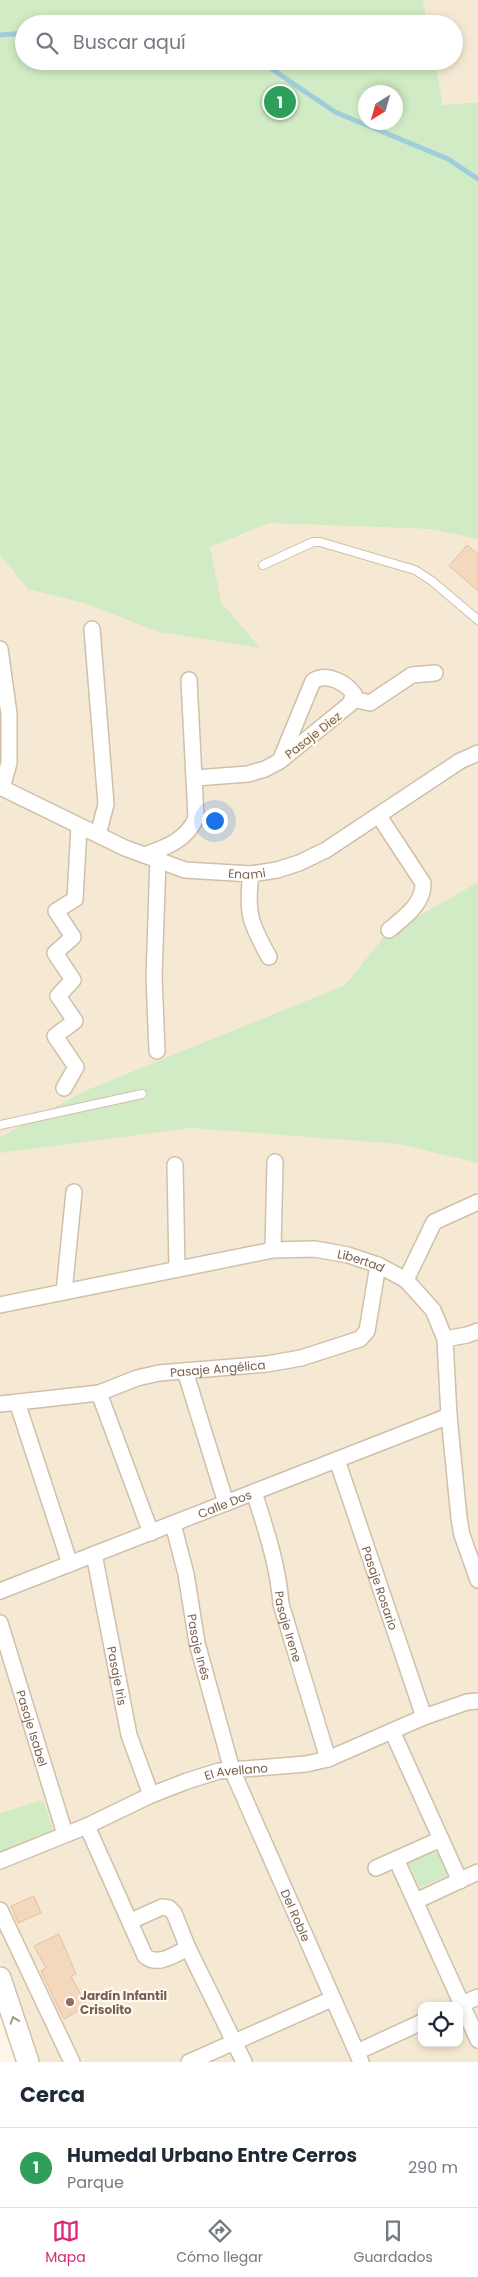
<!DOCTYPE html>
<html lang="es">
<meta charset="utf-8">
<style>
body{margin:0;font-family:Poppins,sans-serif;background:#f2f2f3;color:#1f2937}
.controls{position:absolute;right:15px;bottom:15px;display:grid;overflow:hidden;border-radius:10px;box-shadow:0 2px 8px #0003}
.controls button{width:45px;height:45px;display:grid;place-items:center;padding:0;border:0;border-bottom:1px solid #e0e1e3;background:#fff;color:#1f2937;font:25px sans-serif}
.compass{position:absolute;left:358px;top:85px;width:45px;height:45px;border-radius:50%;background:#fff;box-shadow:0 2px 8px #0003;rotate:217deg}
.you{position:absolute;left:214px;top:820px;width:18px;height:18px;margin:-12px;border:4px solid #fff;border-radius:50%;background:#1a73e8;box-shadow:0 0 0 8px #1a73e833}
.badge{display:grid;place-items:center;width:32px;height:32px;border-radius:50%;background:#db2777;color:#fff;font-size:16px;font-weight:700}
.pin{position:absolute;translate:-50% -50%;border:2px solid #fff;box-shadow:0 1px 5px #0006}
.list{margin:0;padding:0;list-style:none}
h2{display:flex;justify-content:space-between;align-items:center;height:65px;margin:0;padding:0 20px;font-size:21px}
h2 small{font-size:16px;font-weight:400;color:#747a83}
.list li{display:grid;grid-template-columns:32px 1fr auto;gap:15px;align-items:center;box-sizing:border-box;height:80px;padding:0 20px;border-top:1px solid #e0e1e3}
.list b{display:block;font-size:19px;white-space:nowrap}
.list p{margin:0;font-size:16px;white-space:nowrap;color:#747a83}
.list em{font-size:16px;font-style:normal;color:#747a83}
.icon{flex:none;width:28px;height:28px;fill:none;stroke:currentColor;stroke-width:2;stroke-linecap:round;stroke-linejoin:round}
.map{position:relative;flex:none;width:478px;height:2062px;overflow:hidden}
.search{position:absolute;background:#fff;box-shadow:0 2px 8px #0003;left:15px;right:15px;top:15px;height:55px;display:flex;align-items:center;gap:12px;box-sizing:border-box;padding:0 18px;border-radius:28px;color:#747a83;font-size:19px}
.sheet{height:145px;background:#fff}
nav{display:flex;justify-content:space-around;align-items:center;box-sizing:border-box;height:70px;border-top:1px solid #e0e1e3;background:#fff;font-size:14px;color:#747a83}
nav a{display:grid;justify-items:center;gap:2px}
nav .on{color:#db2777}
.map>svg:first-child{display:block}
</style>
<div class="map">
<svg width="478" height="2062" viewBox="0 0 478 2062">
<rect width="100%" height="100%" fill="#fdf6e6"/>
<path fill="#f6e9d4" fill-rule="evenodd" d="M 423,0 L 478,0 L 478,102 L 443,105 L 435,61 L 454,61 L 454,24 L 428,24 Z
M 268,519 L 431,525 L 478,535 L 478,887 L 348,988 L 0,1141 L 0,549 L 218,604 L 206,545 Z
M 190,1124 L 399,1140 L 478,1159 L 478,2062 L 34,2062 L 0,1961 L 0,1151 ZM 422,2006 L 459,2006 L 459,2043 L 422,2043 Z"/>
<path fill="#d1ecc4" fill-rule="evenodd" d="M 0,0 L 423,0 L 428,24 L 24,24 L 24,61 L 435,61 L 443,105 L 478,102 L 478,539 L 431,529 L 269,523 L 210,547 L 221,602 L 260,648 L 159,632 L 84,603 L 28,589 L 0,555 ZM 396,92 L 396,122 L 366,122 L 366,92 Z
M 478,882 L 478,1163 L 399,1144 L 191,1128 L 0,1153 L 0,1137 L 87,1090 L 345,985 L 385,936 Z
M 43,1800 L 53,1830 L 0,1852 L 0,1813 Z
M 438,1847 L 450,1874 L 420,1888 L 407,1861 Z"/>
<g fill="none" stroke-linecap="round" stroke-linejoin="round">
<path stroke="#9fcddb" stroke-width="5" d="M 0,35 L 24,33
M 260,61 L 335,112 L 448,159 L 478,179"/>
</g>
<path fill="#f4d8bd" stroke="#e8bf9c" d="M 467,545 L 478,554 L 478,591 L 449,566 Z
M 34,1896 L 41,1913 L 18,1923 L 11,1906 Z
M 59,1934 L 76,1974 L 71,1976 L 87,2006 L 64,2019 L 41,1971 L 46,1968 L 34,1946 Z"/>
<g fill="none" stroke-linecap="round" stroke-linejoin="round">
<g stroke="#d0bfab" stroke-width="10">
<path id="lane" d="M 263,565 L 313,542 L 320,542 L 415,570 L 432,581 L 478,620
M 0,1125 L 142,1094"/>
</g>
<g stroke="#d0bfab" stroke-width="18">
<g id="street">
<path d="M 92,629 L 106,804 L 98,835"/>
<path d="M 0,649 L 9,714 L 9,763 L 2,788"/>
<path d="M 353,699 L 370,703 L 412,675 L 435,673"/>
<path d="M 195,778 L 248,774 L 265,769 L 280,761 L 313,681 C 327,672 346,683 354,694 L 350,704 L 280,761"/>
<path id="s1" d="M 0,787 L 125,848 L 185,870 L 251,874 L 277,870 L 299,863 L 326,850 L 460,761 L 478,753"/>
<path d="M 379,816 L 423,883 C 424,904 403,918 389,930"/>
<path d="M 144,855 C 165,848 187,840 196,818 L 189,680"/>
<path d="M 251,874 C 246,912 250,923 269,957"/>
<path d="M 157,1051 L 154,977 L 158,859"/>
<path d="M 64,1088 L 76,1067 L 55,1036 L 75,1021 L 58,996 L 73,980 L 55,953 L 73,937 L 56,911 L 75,899 L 79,827"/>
<path d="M 175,1165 L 177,1269"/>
<path d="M 273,1250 L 275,1162"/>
<path d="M 406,1280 L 434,1222 L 478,1202"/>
<path d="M 64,1292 L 74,1192"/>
<path id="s2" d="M 0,1305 L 273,1250 L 315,1249 L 348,1255 L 378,1265 L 406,1280 L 433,1310 L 445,1339 L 449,1416 L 459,1518 L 462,1535 L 478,1580"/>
<path d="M 445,1339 L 467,1335 L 478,1331"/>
<path d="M 185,1371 L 226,1503"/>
<path d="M 99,1393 L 151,1533"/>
<path d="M 17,1402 L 70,1564"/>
<path id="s3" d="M 0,1404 L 99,1393 L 137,1378 L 159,1373 L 267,1364 L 301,1358 L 360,1339 L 367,1331 L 378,1265"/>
<path id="s4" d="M 337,1460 L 424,1717"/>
<path id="s5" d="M 254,1492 C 266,1530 278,1565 281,1604 L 328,1759"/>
<path id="s6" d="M 173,1524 L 186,1574 L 197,1643 L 232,1770 L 361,2062"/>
<path id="s7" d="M 94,1554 L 129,1735 L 151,1795"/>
<path id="s8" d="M 0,1591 L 449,1416"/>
<path id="s9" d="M 0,1623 L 65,1834"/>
<path d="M 392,1731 L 460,1881"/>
<path d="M 87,1826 L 145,1956 C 158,1967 175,1954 188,1948"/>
<path d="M 396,1859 L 478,2040"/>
<path id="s10" d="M 0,1861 L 87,1826 L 151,1795 L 187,1781 L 219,1771 L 306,1764 L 328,1759 L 424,1717 L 467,1702 L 478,1701"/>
<path d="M 376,1868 L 441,1839"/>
<path d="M 416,1901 L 478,1872"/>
<path d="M 0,1910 L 72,2062"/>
<path d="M 131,1921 L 162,1907 L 169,1908 L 174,1913 L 188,1948 L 244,2062"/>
<path d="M 457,2006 L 478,1997"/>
<path d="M 357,2052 L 422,2022"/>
<path d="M 189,2062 L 332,1999"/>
</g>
</g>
<g stroke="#d3c0a9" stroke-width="24">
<path id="secondary" d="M 0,1978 L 28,2062"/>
</g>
<use href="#lane" stroke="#fff" stroke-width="8"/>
<use href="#street" stroke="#fff" stroke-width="15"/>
<use href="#secondary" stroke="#fff" stroke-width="21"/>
</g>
<defs><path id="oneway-chevron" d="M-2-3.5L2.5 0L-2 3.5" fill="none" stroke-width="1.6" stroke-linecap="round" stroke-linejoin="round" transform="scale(1.25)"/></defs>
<use stroke="#a89689" href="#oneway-chevron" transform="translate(14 2020) rotate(-109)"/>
<circle fill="#8d6e63" stroke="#fffaee" stroke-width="2" cx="70" cy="2002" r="5"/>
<g text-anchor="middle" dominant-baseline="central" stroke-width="4.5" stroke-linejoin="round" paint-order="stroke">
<g font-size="12" fill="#795e49" stroke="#fffaee">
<text transform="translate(313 735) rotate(-38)">Pasaje Diez</text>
<text stroke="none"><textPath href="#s1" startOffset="265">Enami</textPath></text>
<text stroke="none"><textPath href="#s2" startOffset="368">Libertad</textPath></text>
<text stroke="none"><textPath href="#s3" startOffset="222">Pasaje Angélica</textPath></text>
<text stroke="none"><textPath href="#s8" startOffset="241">Calle Dos</textPath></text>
<text stroke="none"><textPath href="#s4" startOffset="135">Pasaje Rosario</textPath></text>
<text stroke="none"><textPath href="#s5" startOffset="139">Pasaje Irene</textPath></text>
<text stroke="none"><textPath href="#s6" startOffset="126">Pasaje Inés</textPath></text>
<text stroke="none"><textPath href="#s7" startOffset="124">Pasaje Iris</textPath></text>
<text stroke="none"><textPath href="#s9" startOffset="110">Pasaje Isabel</textPath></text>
<text stroke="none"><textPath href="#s10" startOffset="254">El Avellano</textPath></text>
<text stroke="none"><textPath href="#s6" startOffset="412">Del Roble</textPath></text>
</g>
<g font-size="12" font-weight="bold" fill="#785e54" stroke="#fffaee" text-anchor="start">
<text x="80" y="1995">Jardín Infantil<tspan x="80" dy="14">Crisolito</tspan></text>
</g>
</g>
</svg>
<div class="controls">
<button><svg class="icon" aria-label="locate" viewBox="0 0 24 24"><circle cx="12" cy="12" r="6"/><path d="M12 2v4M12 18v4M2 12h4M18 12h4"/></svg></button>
</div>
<svg class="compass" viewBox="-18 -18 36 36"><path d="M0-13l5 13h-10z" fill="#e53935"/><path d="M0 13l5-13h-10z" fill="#747a83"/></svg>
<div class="you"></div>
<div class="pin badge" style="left:280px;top:102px;background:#2e9e5b">1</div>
<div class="search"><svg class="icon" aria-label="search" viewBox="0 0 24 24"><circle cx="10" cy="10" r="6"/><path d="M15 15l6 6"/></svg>Buscar aquí</div>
</div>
<section class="sheet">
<h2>Cerca<small></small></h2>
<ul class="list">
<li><span class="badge" style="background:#2e9e5b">1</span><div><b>Humedal Urbano Entre Cerros</b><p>Parque</p></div><em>290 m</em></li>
</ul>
</section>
<nav>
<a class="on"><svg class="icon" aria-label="map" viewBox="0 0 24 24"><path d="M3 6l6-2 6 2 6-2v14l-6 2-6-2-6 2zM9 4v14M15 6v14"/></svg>Mapa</a>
<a><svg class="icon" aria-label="directions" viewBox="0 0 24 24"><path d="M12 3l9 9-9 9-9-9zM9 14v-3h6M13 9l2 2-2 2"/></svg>Cómo llegar</a>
<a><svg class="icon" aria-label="saved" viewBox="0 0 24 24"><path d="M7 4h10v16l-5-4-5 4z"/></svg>Guardados</a>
</nav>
